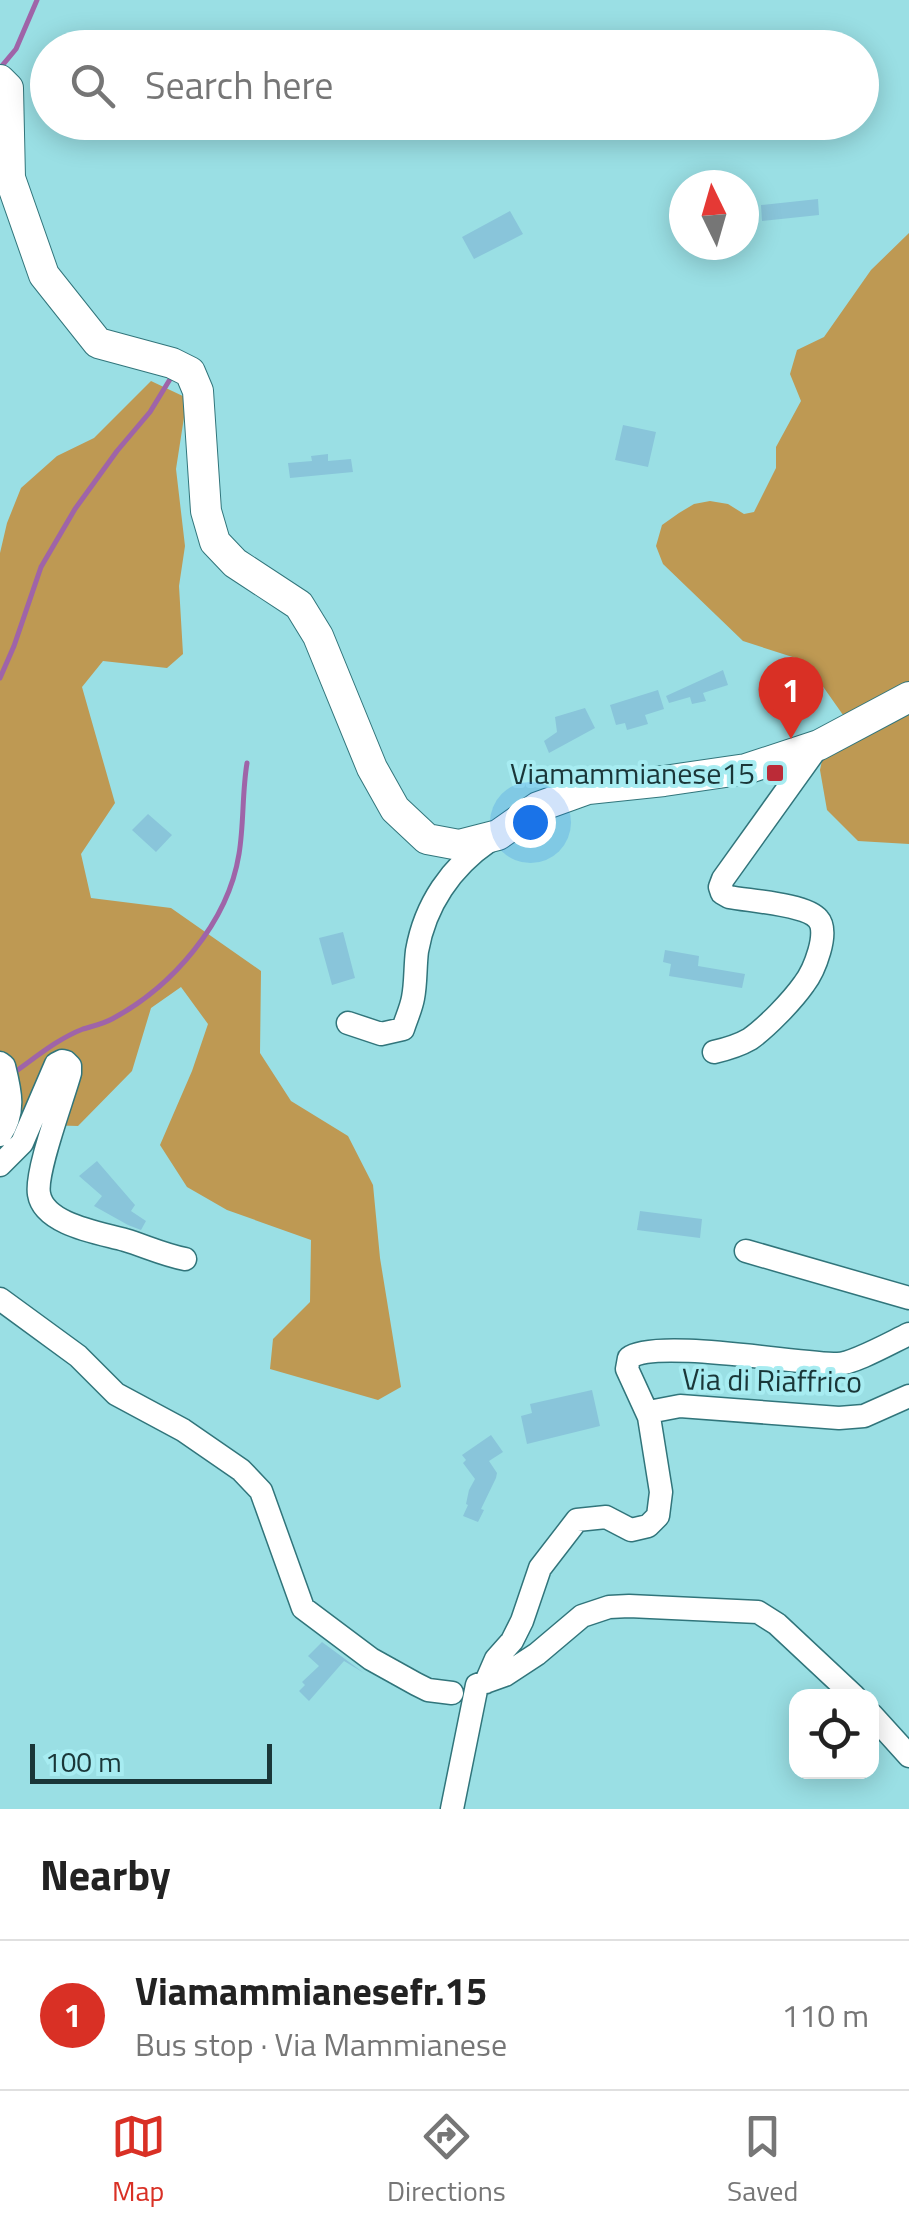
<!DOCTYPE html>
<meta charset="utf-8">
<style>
body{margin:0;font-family:"Titillium Web",sans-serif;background:#f2f2f2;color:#222}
.controls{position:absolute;right:30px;bottom:30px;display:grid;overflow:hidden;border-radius:20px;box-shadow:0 5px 25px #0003}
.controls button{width:90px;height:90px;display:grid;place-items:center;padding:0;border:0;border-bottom:2px solid #e0e0e0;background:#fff;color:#222;font:50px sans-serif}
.compass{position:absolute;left:669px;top:170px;width:90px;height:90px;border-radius:50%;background:#fff;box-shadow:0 5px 25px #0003;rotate:355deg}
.scale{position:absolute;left:30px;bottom:25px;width:242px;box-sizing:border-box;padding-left:10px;border:5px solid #1a3638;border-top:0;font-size:28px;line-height:35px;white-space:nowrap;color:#1a3638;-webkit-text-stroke:8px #a7ecf1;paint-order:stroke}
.you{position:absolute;left:530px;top:822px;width:35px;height:35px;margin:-25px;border:8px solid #fff;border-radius:50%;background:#1a73e8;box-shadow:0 0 0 15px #1a73e833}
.badge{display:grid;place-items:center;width:65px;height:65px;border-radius:50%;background:#d93025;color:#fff;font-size:32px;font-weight:700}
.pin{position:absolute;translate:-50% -82px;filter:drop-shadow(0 2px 5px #0008)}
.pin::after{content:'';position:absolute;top:52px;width:35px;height:30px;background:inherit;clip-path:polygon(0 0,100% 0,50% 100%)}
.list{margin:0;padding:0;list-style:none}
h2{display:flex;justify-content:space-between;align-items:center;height:130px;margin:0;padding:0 40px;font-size:42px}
h2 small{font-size:32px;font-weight:400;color:#767676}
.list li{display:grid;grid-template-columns:65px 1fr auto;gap:30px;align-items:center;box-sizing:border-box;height:150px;padding:0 40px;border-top:2px solid #e0e0e0}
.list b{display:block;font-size:38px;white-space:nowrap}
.list p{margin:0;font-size:32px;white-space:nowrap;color:#767676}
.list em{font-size:32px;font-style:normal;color:#767676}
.icon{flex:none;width:55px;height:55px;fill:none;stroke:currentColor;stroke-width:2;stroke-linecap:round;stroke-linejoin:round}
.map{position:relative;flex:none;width:909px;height:1809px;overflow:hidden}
.search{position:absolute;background:#fff;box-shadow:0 5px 25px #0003;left:30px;right:30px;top:30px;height:110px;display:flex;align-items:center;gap:25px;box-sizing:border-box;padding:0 35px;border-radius:55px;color:#767676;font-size:38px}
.sheet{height:280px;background:#fff}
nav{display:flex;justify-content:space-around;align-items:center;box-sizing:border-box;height:140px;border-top:2px solid #e0e0e0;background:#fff;font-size:28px;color:#767676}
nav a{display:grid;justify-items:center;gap:5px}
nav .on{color:#d93025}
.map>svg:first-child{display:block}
</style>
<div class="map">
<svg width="909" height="1809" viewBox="0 0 909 1809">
<rect width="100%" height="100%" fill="#9adfe4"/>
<path fill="#be9953" d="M 909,233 L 909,685 L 848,722 L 805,661 L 743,641 L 663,564 L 656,546 L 662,525 L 679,513 L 694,504 L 710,501 L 728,504 L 744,514 L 754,512 L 776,468 L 776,447 L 801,401 L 790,374 L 797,350 L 824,337 L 871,270 Z
M 151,381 L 187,398 L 176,469 L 185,546 L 179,586 L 183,654 L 167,668 L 103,661 L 82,687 L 115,803 L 81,854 L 91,898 L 171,908 L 261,971 L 260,1053 L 291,1101 L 348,1136 L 373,1185 L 380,1258 L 401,1387 L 378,1400 L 270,1369 L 273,1339 L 310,1302 L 311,1240 L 227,1210 L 187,1187 L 160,1145 L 192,1071 L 208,1024 L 181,987 L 151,1008 L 132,1071 L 78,1126 L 44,1125 L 0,1153 L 0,553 L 7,523 L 21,488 L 57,456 L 94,438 Z
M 909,704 L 909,844 L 858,841 L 827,810 L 820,770 L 824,751 Z"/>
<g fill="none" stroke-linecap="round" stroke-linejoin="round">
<path stroke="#9f64a8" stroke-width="5" d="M 1,67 L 16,49 L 37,0
M 0,678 L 14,646 L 41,567 L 75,509 L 117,451 L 150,412 L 172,376
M 12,1074 C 35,1058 57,1039 83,1029 C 93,1026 103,1024 112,1019 C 172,987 228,923 239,854 C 244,824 242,793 247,763"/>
</g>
<path fill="#89c5da" d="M 818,199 L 819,215 L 762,221 L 761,205 Z
M 510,211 L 523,234 L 474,259 L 462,237 Z
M 623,425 L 656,432 L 648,467 L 615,460 Z
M 328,454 L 328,461 L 351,459 L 353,472 L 290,478 L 288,463 L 312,461 L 311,456 Z
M 723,670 L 728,685 L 703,693 L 706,701 L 692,704 L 690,697 L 669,703 L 666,696 Z
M 658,690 L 664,709 L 645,715 L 648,724 L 627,730 L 625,723 L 616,725 L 610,705 Z
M 585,708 L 595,728 L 549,753 L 544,741 L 557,732 L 555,717 Z
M 148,814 L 172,835 L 156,852 L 132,830 Z
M 343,932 L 355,978 L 332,985 L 319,938 Z
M 665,950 L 699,956 L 698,966 L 745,974 L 742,988 L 669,976 L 671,964 L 663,962 Z
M 97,1161 L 135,1205 L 131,1211 L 146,1221 L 141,1230 L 128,1225 L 94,1206 L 102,1196 L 79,1176 Z
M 640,1211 L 702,1219 L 700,1238 L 637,1230 Z
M 592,1390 L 600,1426 L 527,1444 L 521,1416 L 532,1413 L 530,1404 Z
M 491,1435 L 503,1452 L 489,1461 L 497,1473 L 496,1478 L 481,1509 L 484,1510 L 478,1522 L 463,1516 L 468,1505 L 466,1504 L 469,1490 L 475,1479 L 463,1463 L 466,1460 L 462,1455 Z
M 322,1642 L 364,1673 L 344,1661 L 309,1701 L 299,1691 L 305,1685 L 302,1682 L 319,1666 L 308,1656 Z"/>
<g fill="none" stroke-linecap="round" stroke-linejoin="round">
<g stroke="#31757b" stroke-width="25">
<path id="minor" d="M 348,1023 L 381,1034 L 403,1029 C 406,1019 411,1009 413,998 C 416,983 415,967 417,951 C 425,905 451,867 489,841
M 714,1052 C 727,1049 738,1046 750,1039 C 767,1027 792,1001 804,984 C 814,971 830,932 818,919 C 806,904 749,901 729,897 L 722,893 L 720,887 L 723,879 L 819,745
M 0,1063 L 4,1066 C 10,1090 16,1112 0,1135
M 0,1165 L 22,1143 L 56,1064 L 62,1061 L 66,1062 L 70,1066 L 70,1073 C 63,1099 35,1172 39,1194 C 44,1225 101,1233 125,1240 C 145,1246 164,1255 185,1259
M 746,1251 L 909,1298
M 0,1299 L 78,1356 L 116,1394 L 183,1430 L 241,1470 L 261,1491 L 303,1608 L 371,1659 L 416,1684 L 428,1690 L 452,1693
M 649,1417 L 627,1369 L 629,1358 C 654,1338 798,1364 837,1364 C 853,1364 892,1342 909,1334
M 486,1682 L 496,1659 L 512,1641 L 522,1621 L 540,1568 L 577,1520 L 606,1517 L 631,1530 L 648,1526 L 658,1516 L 661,1492 L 649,1417 L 654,1411 L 680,1406 L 839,1418 L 864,1416 L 909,1396
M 872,1715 L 909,1756
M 452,1809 L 477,1685 L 505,1675 L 537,1654 L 582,1616 L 609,1607 L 629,1606 L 758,1612 L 777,1624 L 854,1696"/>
</g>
<g stroke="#31757b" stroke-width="32">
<path id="major" d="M 0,80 L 8,88 L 10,178 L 44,275 L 98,343 L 172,363 L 190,372 L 198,391 L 206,511 L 215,542 L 235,563 L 299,605 L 318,636 L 372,768 L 395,809 L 427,839 L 459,845 L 498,835 L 538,807 L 588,789 L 664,781 L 746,769 L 819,745 L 909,697"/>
</g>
<use href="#minor" stroke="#fff" stroke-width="22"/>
<use href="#major" stroke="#fff" stroke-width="30"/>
</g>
<rect fill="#bb2b37" stroke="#a7ecf1" stroke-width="4" x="765" y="763" width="20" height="20" rx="5"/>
<g text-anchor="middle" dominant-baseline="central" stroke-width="8" stroke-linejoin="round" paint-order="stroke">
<g font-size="30" fill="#1a3638" stroke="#a7ecf1" text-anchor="end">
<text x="755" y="773">Viamammianese15</text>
</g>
<g font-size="30" fill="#1a3638" stroke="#a7ecf1">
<text transform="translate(772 1380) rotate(1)">Via di Riaffrico</text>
</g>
</g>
</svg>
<div class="controls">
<button><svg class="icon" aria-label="locate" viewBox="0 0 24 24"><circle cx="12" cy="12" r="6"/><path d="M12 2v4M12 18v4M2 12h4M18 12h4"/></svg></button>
</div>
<svg class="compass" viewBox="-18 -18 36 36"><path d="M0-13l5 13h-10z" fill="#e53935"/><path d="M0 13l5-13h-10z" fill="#767676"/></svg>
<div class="scale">100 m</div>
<div class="you"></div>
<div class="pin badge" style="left:791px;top:739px">1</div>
<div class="search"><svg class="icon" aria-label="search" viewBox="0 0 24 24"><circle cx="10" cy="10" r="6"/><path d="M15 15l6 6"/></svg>Search here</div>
</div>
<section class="sheet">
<h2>Nearby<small></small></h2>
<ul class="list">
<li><span class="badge">1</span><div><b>Viamammianesefr.15</b><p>Bus stop · Via Mammianese</p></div><em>110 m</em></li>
</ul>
</section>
<nav>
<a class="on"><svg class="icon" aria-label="map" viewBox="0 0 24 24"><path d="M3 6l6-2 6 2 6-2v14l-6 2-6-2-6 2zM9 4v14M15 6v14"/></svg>Map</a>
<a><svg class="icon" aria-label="directions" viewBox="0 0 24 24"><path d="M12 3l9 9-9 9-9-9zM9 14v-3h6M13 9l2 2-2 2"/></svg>Directions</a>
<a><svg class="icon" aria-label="saved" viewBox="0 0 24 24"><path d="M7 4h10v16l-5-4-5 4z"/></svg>Saved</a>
</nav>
